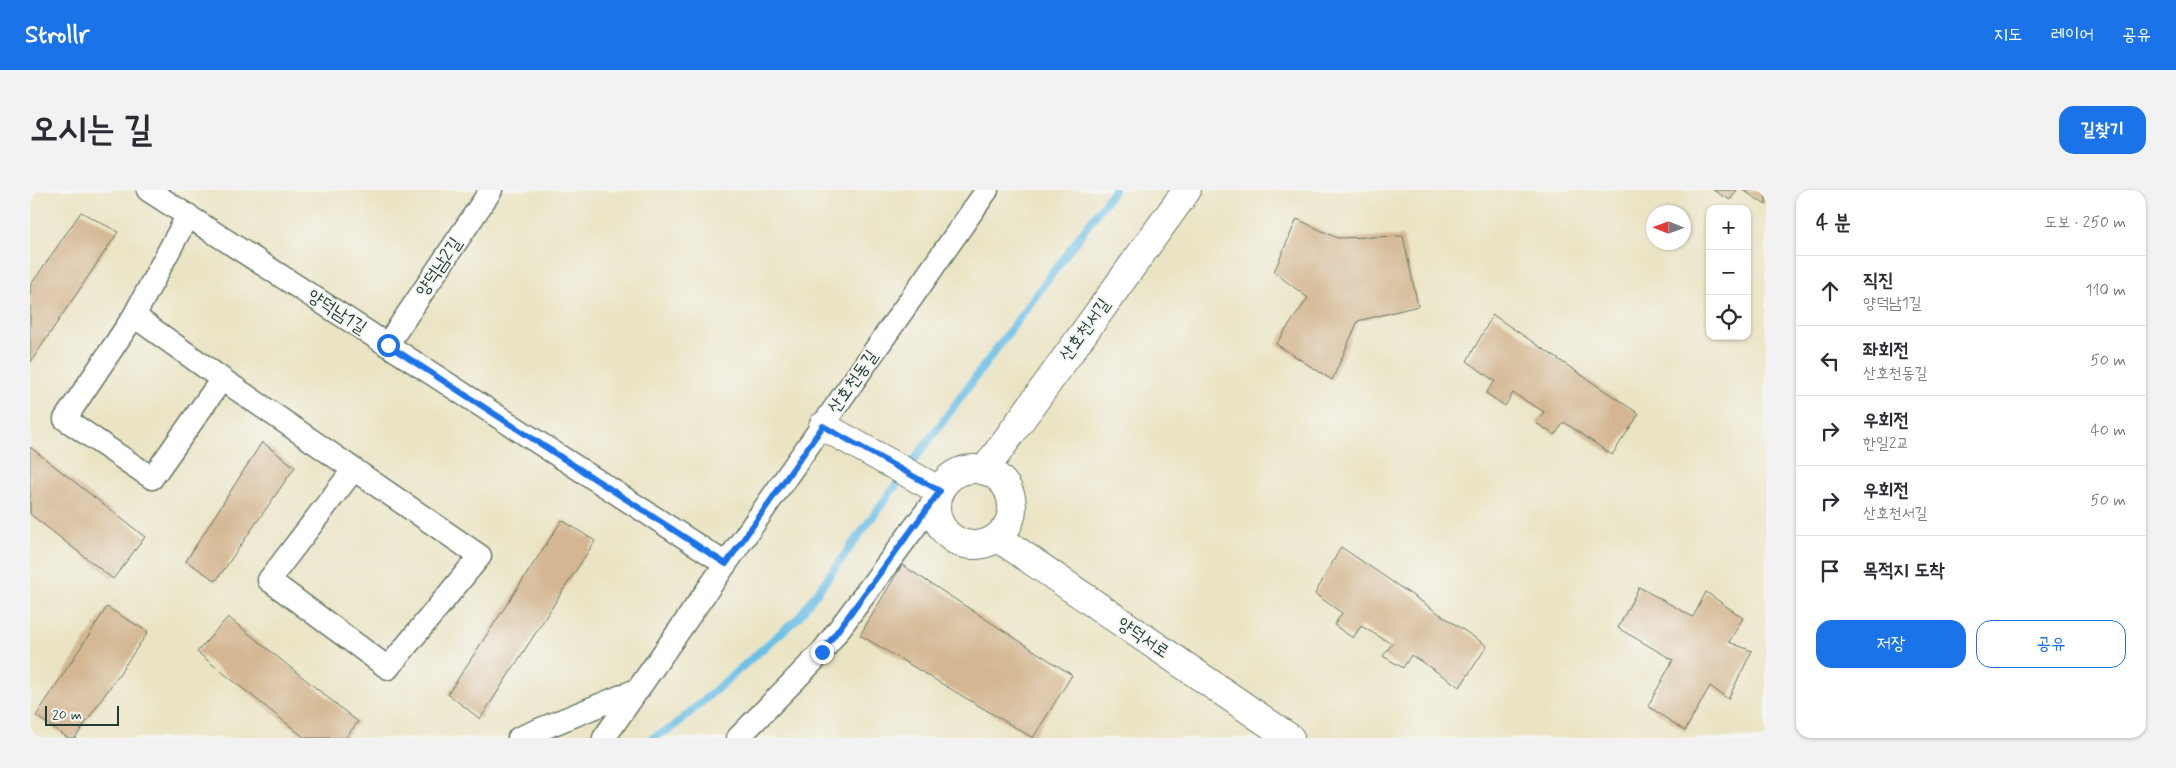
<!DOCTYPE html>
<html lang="ko">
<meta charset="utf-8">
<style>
body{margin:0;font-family:Mynerve,"Poor Story",sans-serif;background:#f2f2f3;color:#2b2b33}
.controls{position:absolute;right:15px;top:15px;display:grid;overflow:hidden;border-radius:10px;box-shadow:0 1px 4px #0004}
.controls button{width:45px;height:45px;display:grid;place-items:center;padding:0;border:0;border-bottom:1px solid #e1e1e2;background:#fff;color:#2b2b33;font:25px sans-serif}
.compass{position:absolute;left:1616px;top:15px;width:45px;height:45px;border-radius:50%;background:#fff;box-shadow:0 1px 4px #0004;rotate:271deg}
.scale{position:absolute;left:15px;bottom:12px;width:74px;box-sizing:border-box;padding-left:5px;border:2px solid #1f3d34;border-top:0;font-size:14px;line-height:18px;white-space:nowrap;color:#1f3d34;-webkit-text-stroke:4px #f6f6f2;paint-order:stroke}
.stop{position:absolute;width:15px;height:15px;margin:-11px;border:4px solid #1a73e8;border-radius:50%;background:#fff}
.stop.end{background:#1a73e8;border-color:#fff;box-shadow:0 1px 5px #0008}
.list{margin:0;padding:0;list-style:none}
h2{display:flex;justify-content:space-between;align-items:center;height:65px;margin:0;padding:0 20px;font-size:21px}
h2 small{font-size:16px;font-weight:400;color:#7c7c81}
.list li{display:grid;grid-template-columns:32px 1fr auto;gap:15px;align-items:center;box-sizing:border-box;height:70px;padding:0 20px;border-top:1px solid #e1e1e2}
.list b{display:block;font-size:19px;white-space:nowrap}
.list p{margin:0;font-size:16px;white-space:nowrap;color:#7c7c81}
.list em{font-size:16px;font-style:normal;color:#7c7c81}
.actions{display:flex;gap:10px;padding:15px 20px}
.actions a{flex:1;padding:11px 0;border:1px solid #1a73e8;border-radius:15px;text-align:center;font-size:18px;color:#1a73e8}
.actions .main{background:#1a73e8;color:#fff}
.icon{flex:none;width:28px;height:28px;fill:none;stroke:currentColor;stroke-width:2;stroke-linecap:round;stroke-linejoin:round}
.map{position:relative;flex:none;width:1736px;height:548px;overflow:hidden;border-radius:15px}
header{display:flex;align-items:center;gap:30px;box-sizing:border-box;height:70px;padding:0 25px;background:#1a73e8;color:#fff}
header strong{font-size:24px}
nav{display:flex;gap:28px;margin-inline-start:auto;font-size:18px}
.intro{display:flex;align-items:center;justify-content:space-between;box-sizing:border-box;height:120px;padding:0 30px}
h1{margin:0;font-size:35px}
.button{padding:12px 22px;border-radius:15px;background:#1a73e8;color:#fff;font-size:18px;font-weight:700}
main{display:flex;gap:30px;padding:0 30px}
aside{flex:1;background:#fff;border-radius:15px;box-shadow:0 1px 4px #0004}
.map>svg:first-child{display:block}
</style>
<header>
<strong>Strollr</strong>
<nav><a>지도</a><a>레이어</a><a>공유</a></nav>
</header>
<div class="intro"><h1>오시는 길</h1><a class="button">길찾기</a></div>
<main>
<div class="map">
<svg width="1736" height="548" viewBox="0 0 1736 548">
<rect width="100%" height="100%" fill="#f6f6f2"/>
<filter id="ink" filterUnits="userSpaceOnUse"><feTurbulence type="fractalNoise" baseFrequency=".02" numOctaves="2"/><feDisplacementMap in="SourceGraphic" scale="10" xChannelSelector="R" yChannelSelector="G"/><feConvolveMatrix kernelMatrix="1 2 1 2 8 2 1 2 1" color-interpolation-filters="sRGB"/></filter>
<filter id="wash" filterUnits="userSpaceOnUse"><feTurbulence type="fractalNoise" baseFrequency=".0096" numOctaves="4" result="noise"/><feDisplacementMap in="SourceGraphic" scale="20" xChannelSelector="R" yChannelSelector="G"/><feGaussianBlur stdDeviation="1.12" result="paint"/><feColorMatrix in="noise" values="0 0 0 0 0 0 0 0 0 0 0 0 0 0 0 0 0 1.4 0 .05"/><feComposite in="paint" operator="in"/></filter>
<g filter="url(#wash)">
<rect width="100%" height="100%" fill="#ebe4c4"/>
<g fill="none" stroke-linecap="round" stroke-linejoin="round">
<path stroke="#6ac0e7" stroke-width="8" d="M 879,277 L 1084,0
M 622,548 L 642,538 L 768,428 L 872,287"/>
</g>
<g id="blocks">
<path fill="#d4b792" d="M 1683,0 L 1707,0 L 1700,10 Z
M 1713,0 L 1736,0 L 1736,15 Z
M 51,22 L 88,42 L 0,173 L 0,96 Z
M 1267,29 L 1307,48 L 1373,46 L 1388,116 L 1328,131 L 1302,190 L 1246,154 L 1278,108 L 1244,82 Z
M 1463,125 L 1609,224 L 1582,265 L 1534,232 L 1525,245 L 1506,233 L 1514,222 L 1483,203 L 1475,216 L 1456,203 L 1465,191 L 1437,171 Z
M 232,252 L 265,277 L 186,391 L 156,371 Z
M 0,257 L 115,347 L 83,389 L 0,324 Z
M 532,330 L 565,351 L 450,529 L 418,504 Z
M 1311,357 L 1457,456 L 1430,497 L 1381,465 L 1373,478 L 1353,466 L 1362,454 L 1331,436 L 1323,448 L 1304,435 L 1312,423 L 1285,404 Z
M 872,375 L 1042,485 L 1003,548 L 830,445 Z
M 1609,397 L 1663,427 L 1676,402 L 1713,428 L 1699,452 L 1722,461 L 1698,509 L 1680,496 L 1655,541 L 1618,516 L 1643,470 L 1588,438 Z
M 77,417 L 118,442 L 45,548 L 38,548 L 6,526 Z
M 198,427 L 328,532 L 315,548 L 275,548 L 167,462 Z"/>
</g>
</g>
<g filter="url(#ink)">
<use href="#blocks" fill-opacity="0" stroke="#676" stroke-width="1"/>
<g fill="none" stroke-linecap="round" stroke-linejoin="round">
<g stroke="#676" stroke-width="25">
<path id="minor" d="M 118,0 L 696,374
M 104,126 L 192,189 L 122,288 L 35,229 L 104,126 L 158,25
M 357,155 L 461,0
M 192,189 L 450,366 L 358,478 L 239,390 L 324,279
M 489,548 L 609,499
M 574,548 L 957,0
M 708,548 L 792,462 L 907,307"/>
</g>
<g stroke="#676" stroke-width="30">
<path id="tertiary" d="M 793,236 L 910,301
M906 317a38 38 0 1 1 76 0a38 38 0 1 1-76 0Z
M 954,281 L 1157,0
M 967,347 L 1260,548"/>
</g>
<use href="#minor" stroke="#fff" stroke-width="22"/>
<use href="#tertiary" stroke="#fff" stroke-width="28"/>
</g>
</g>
<g fill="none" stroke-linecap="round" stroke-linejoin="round" filter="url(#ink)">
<path stroke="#1a73e8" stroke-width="6" d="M 358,155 L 696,374 L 793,236 L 910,301 L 792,462"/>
</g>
<g text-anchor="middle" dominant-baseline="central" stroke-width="4" stroke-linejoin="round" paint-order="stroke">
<g font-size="18" fill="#1f3d34" stroke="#f6f6f2">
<text transform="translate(409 77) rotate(-56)">양덕남2길</text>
<text transform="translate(307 122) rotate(33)">양덕남1길</text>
<text transform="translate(1055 140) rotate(-54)">산호천서길</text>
<text transform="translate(823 192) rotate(-55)">산호천동길</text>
<text transform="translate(1113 448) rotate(34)">양덕서로</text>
</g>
</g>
</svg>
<div class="controls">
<button>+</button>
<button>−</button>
<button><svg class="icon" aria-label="locate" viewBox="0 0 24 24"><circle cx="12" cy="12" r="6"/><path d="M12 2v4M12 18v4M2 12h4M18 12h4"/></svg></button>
</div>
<svg class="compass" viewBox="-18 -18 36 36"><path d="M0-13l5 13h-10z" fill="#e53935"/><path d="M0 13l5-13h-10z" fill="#7c7c81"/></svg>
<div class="scale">20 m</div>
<div class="stop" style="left:358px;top:155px"></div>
<div class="stop end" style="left:792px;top:462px"></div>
</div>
<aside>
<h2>4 분<small>도보 · 250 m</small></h2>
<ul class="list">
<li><svg class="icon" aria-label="ahead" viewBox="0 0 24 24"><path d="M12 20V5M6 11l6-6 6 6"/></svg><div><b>직진</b><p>양덕남1길</p></div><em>110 m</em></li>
<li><svg class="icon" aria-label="left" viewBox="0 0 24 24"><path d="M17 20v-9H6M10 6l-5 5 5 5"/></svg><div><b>좌회전</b><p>산호천동길</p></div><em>50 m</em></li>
<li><svg class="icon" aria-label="right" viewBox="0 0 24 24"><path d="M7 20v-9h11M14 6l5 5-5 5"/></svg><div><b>우회전</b><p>한일2교</p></div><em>40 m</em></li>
<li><svg class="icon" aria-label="right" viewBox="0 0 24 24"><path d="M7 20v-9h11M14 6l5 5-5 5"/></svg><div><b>우회전</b><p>산호천서길</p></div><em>50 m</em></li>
<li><svg class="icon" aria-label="arrive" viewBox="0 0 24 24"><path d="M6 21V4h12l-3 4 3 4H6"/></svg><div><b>목적지 도착</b></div></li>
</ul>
<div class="actions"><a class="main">저장</a><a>공유</a></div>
</aside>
</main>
